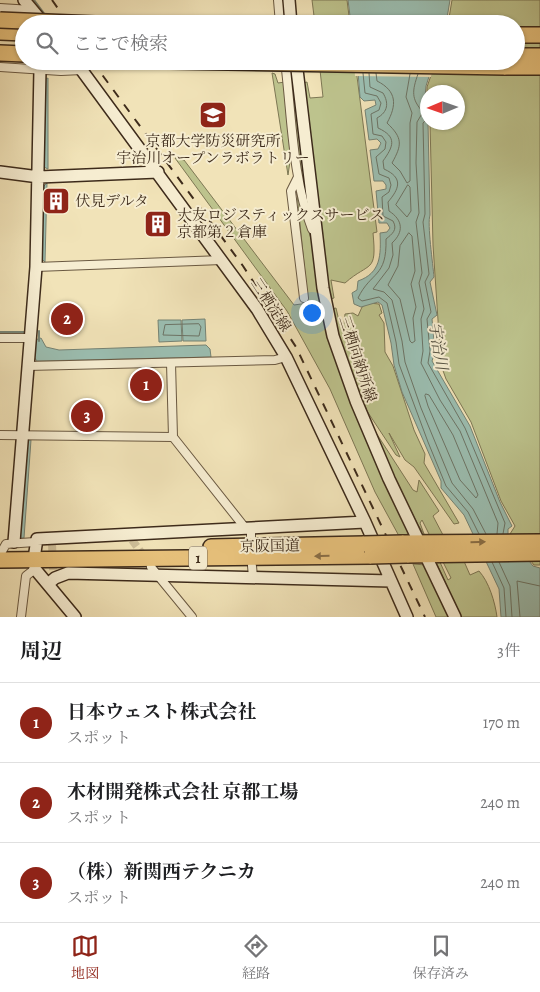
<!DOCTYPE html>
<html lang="ja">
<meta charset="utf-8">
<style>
body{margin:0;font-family:Alegreya,"Noto Serif JP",serif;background:#f2f2f2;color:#202124}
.compass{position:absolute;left:420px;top:85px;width:45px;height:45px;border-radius:50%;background:#fff;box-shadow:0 1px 4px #0004;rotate:268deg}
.you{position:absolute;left:311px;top:312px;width:18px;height:18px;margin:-12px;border:4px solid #fff;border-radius:50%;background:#1a73e8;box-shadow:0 0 0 8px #1a73e833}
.badge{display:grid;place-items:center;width:32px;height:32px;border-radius:50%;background:#8f2418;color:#fff;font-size:16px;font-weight:700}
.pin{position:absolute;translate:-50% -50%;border:2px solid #fff;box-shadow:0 1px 5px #0006}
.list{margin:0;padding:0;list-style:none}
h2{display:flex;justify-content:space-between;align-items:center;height:65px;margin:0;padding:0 20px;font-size:21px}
h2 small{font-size:16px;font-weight:400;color:#757577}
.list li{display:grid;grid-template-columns:32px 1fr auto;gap:15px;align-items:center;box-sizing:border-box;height:80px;padding:0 20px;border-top:1px solid #e0e0e0}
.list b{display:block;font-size:19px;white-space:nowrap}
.list p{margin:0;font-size:16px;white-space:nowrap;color:#757577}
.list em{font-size:16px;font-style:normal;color:#757577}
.icon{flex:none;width:28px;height:28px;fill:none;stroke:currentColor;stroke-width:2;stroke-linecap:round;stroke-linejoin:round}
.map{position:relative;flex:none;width:540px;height:617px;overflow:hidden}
.search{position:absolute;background:#fff;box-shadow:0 1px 4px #0004;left:15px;right:15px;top:15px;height:55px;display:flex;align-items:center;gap:12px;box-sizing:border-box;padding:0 18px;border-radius:28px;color:#757577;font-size:19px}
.sheet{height:305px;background:#fff}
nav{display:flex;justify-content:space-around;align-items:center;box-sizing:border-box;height:70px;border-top:1px solid #e0e0e0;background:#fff;font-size:14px;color:#757577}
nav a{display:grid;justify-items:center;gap:2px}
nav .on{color:#8f2418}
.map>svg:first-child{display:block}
</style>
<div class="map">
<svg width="540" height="617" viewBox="0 0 540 617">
<rect width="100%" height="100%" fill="#f1e3b8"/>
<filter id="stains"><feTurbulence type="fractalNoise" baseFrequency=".004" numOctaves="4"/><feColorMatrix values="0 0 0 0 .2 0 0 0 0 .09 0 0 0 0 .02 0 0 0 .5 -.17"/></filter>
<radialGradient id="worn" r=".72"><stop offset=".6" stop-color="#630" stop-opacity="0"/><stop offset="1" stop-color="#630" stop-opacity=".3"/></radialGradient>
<path fill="#bdc38d" stroke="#7d7754" d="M 312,0 L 347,0 L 350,24 L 315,24 Z
M 452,0 L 540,0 L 540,565 L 534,565 L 510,534 L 515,526 L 501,501 L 471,422 L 446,379 L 441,365 L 433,245 L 430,123 L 458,122 L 458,92 L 428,92 L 427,102 L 427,87 L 436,61 L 516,61 L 516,24 L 448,24 Z
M 319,61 L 355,61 L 377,232 L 373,233 C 377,274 370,261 345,283 L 331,280 L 334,298 L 330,299 L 303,83 L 307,82 L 310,98 L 323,97 Z
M 272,73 L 275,74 L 278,83 L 285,82 L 292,148 L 288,175 Z
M 296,80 L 314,223 L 302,182 L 290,81 Z
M 175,158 L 184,160 L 294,305 L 308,303 L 297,194 L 313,245 L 333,353 L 410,530 L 407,536 L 399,536 L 375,492 L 330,389 L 287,311 Z
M 369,303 L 379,304 L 382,313 L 379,315 L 384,323 L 385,352 L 393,366 L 414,430 L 425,454 L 424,463 L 459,523 L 454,524 L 414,467 L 405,460 L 389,433 L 400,457 L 396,455 L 367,411 L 361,394 L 355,395 L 341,352 L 332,309 L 336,308 L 340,325 L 344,324 L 345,314 L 353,313 L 358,316 L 362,307 Z
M 360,408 L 413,490 L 417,492 L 419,480 L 439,511 L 433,516 L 443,535 L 430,536 L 422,520 L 420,523 L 424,534 L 418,525 Z
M 463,559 L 470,575 L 479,571 C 489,582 495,602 497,617 L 461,617 L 436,562 L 439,560 L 448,580 L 451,578 L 442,560 Z
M 413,564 L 426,565 L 452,617 L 436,617 Z"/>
<path fill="#9bbeb1" stroke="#758375" d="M 348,0 L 450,0 L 446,24 L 351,24 Z
M 434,61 L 426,86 L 425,98 L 428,123 L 430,215 C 427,223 433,265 434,277 L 430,282 L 437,315 L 432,319 L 435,352 L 432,361 L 470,426 L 500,502 L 512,526 L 508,529 L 508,534 L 533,566 L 540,568 L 540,617 L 501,617 L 499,589 L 464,515 L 441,488 L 441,481 L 402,392 L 394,365 L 391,343 L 382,305 L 378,302 L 361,307 L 354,304 L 352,293 L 357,290 L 358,281 C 381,273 381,255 380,233 L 387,232 L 390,228 L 387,223 L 379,223 L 376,191 L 386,189 L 386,185 L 383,181 L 374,181 L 370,150 L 378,149 L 381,143 L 377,139 L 369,140 L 365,110 L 376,105 L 375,100 L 364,101 L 360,97 L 358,72 Z
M 48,78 L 48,169 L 44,167 L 44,80 Z
M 47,183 L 45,262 L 41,258 L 43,187 Z
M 205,319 L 206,341 L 183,341 L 182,320 Z
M 158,320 L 181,320 L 182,341 L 159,342 Z
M 41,338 L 46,347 L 59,350 L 206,345 L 210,349 L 211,357 L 37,361 L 34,357 L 35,340 Z
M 28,440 L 31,440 L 24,538 L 20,538 Z"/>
<path fill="#f1e3b8" d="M 354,61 L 436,62 L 431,77 L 355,76 Z"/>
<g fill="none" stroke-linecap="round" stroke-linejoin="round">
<path stroke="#6c7466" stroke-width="1" d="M 363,73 L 365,93 L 377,96 L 381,103 L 379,110 L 371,114 L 373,134 L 382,136 L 386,142 L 385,149 L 376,157 L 379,174 L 389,178 L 391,185 L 389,192 L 382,197 L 383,216 L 393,221 C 398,230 392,234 386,239 C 387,278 371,271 358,298 L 362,301 L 379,297 L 387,303 L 396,342 L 399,364 L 428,442 L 446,486 L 468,512 L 479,534
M 369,73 L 370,87 L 383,93 C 389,103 388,112 377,118 L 378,128 C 398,137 393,147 383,161 L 384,169 C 404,178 399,189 388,202 L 389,211 C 403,220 404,232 392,243 L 393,255 L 389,268 L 373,289 L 384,292 L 392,300 L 402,341 L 405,362 L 421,408 L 452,483 L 473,509 L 486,534
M 376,73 L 377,81 C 397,91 397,105 387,123 C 403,138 402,145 392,163 L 400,171 L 407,183 L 410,181 L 410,123 L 412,113 L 406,97 L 410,74
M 418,74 C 412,91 411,99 423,112 L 417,122 L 416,163 L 419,213 L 416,222 L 422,273 L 419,283 L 424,309 L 421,319 L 423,351 L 421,363 L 440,400 L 460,431 L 498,523 L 497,534
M 428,118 L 423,123 L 425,214 L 423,222 L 429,274 L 425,282 L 431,312 L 427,319 L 430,351 L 428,363 L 465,428 L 505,523 L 503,534
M 408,185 L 410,187 L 411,211 L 407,217 L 396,205 Z
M 409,233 L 412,236 L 415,271 L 411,284 L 416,307 L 413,318 L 415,341 L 412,343 L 410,341 L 400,299 L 388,285 L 398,266 L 400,246 Z
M 199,324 L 201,327 L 199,336 L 163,335 L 165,325 Z
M 426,394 L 429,395 L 453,435 L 478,495 L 476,498 L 460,480 L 428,406 L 425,396 Z
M 492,562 L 504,588 L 506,617
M 499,562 L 510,586 L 512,617
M 520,617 L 517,581 L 540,586"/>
<path stroke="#758375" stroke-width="2" d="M 34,0 L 46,16
M 0,332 L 24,332
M 39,341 L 39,331"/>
<path stroke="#cdbe99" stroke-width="8" stroke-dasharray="8 4" stroke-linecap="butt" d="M 132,540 L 146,559
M 52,543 L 53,570"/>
<g stroke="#6a5942" stroke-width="10">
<path id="street" d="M 278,0 L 280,24
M 0,8 L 32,10
M 285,61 C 292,117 292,177 312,229
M 0,67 L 61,71 L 82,70
M 298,177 L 291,191 L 304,298
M 36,267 L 222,260
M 0,338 L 30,338
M 171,363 L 173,437
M 28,366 L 275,360 L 286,357
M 0,435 L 173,437 L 246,529
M 251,529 L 251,538
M 1,553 L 6,544 L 35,542
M 252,566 L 253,577
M 151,567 L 192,617
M 21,617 L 26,576 L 35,569"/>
</g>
<g stroke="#3d2b1b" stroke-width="14">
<path id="secondary" d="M 24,0 L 44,24
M 289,0 L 291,24
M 75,61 L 257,309 L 286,357 L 365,522 L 407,617
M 296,61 L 323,288 L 333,336 L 356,401 L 389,479 L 455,617
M 0,172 L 39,177 L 158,172
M 14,542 L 36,267 L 40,69
M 35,552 L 37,539 L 365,522
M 35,560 L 35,569 L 75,617
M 48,584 L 55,578 L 68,573 L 391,581"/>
</g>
<g stroke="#3d2b1b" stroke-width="18">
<path id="highway" d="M 0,32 L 24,33
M 516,35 L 540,35
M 0,53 L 24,54
M 516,56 L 540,56
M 504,67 L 540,67
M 402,543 L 540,542
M 211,547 L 364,544
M 407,555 L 540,553
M 0,560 L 371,556"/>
</g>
<use href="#street" stroke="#f6edd1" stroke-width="8"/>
<use href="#secondary" stroke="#f6edd1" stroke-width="11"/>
<use href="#highway" stroke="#e8c27c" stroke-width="15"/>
<path stroke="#3d2b1b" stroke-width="2" stroke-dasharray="9 9" stroke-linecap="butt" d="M 52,0 L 69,24
M 92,61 L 243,266 L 296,347 L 425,617"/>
<g stroke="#3d2b1b" stroke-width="18" stroke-linecap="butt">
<path id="highway-bridge" d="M 0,20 L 95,24
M 170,61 L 504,67
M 364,544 L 402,543
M 371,556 L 407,555"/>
</g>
<use href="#highway-bridge" stroke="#e8c27c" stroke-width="15"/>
</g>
<defs><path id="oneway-solid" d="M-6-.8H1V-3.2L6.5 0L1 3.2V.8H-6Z" transform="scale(1.25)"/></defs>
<g fill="#8a6f47">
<use href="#oneway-solid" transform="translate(478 542) rotate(-1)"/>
<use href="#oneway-solid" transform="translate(322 556) rotate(179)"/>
</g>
<defs>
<g id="university-square" transform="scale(1.4375)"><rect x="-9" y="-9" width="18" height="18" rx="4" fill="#8f2418" stroke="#f6edd1"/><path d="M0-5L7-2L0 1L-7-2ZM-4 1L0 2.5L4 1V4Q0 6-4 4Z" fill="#fff"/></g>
<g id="building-square" transform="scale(1.4375)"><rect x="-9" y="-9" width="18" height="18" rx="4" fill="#8f2418" stroke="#f6edd1"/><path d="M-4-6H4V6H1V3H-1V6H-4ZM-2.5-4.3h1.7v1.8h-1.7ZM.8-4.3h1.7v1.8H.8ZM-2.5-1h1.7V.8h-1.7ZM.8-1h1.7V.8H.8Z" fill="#fff"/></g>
</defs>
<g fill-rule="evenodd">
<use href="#university-square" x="213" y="115"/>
<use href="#building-square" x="56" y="201"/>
<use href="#building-square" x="158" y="224"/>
</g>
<g text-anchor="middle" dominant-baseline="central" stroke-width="4" stroke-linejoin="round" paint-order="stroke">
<rect fill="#f6edd1" stroke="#746552" stroke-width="1" x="189" y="546.5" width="18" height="23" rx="4"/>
<g font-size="14" font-weight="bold" fill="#3d2b1b">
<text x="198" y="558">1</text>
</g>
<g font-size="15" fill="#3d2b1b" stroke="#f6edd1" text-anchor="start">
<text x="213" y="141" text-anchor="middle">京都大学防災研究所<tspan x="213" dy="17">宇治川オープンラボラトリー</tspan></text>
<text x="75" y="201">伏見デルタ</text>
<text x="177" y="215">大友ロジスティックスサービス<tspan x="177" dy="17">京都第２倉庫</tspan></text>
</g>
<g font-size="15" fill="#3d2b1b" stroke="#f6edd1">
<text transform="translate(271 305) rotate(57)">三栖淀線</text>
<text transform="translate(358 359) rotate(72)">三栖向納所線</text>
<text transform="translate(270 546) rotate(-1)">京阪国道</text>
</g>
<g font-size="16" font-style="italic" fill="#545040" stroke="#f6edd1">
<text transform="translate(438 346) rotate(81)">宇治川</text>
</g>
</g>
<rect width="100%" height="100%" filter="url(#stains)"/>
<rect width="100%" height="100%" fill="url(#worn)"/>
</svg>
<svg class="compass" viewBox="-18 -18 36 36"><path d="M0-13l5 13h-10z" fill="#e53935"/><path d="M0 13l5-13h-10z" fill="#757577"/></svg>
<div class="you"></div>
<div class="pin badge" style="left:146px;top:385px">1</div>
<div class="pin badge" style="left:67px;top:319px">2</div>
<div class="pin badge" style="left:87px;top:416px">3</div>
<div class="search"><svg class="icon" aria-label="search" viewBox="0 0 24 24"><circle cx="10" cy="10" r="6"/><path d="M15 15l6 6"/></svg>ここで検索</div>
</div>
<section class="sheet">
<h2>周辺<small>3件</small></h2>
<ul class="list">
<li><span class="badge">1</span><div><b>日本ウェスト株式会社</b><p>スポット</p></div><em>170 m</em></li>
<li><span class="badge">2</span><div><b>木材開発株式会社 京都工場</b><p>スポット</p></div><em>240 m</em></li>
<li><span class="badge">3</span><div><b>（株）新関西テクニカ</b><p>スポット</p></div><em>240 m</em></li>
</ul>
</section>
<nav>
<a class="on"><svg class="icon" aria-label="map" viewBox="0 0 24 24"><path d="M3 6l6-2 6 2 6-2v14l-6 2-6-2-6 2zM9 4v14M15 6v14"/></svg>地図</a>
<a><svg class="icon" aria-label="directions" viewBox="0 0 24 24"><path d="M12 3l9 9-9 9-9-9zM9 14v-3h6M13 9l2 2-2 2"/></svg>経路</a>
<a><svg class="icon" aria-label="saved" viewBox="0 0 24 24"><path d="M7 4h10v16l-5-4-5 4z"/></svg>保存済み</a>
</nav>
